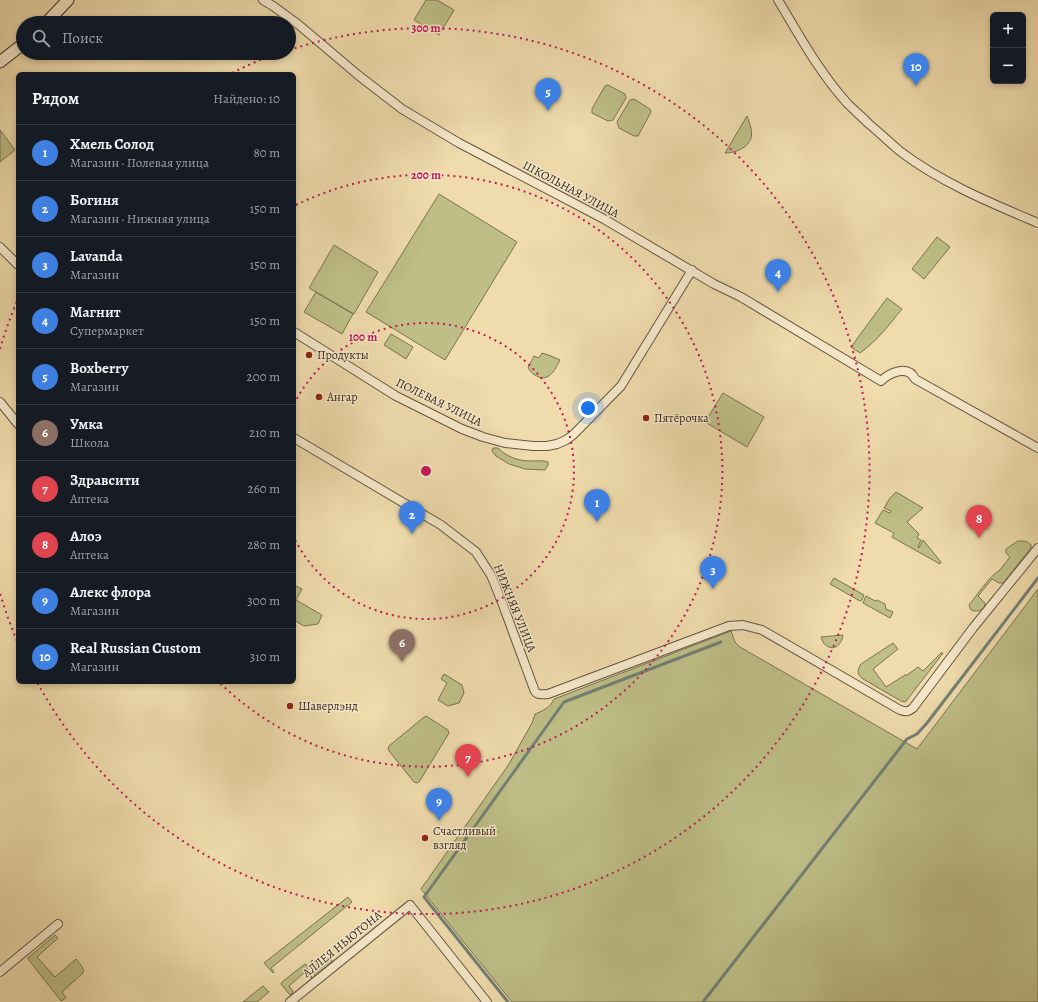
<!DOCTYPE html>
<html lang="ru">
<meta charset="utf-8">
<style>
body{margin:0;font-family:Alegreya,serif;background:#242831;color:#f1f3f6}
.controls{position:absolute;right:12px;top:12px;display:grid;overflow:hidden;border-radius:6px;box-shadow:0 2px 6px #0003}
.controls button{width:36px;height:36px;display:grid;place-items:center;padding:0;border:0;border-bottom:1px solid #363941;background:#171b24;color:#f1f3f6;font:20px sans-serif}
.you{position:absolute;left:588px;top:408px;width:14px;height:14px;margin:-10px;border:3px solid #fff;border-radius:50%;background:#1a73e8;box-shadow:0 0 0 6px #1a73e833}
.badge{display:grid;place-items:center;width:26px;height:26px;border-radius:50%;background:#8c9099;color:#fff;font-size:13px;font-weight:700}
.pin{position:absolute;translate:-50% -33px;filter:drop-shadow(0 1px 2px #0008)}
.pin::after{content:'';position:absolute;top:21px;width:14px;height:12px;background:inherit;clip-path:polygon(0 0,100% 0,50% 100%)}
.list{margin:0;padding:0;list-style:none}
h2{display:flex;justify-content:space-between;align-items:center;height:52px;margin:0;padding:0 16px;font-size:17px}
h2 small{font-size:13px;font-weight:400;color:#9ea1a6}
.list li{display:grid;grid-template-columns:26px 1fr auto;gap:12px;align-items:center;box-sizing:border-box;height:56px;padding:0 16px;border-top:1px solid #363941}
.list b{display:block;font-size:15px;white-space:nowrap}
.list p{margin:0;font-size:13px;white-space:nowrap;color:#9ea1a6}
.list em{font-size:13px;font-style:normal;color:#9ea1a6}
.icon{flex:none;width:22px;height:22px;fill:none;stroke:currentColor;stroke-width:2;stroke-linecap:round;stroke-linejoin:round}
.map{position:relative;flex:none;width:1038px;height:1002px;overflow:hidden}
.search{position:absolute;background:#171b24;box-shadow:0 2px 6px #0003;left:16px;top:16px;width:280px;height:44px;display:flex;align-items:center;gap:10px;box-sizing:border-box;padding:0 14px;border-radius:22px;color:#9ea1a6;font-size:15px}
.panel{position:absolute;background:#171b24;box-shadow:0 2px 6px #0003;left:16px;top:72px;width:280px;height:612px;border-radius:6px}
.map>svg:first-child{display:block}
</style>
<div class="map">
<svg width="1038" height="1002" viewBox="0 0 1038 1002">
<rect width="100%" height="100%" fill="#efdbac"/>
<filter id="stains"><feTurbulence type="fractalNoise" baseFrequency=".005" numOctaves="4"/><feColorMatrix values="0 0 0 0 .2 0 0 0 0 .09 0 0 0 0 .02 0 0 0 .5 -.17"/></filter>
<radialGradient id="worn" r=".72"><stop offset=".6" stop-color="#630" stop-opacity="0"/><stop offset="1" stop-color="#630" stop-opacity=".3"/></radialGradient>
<path fill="#bebe86" stroke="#7a7352" d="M 426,0 L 437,0 L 454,10 L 439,35 L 414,20 Z
M 608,85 L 625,94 L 626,98 L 613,120 L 608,121 L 592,113 L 592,109 L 605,86 Z
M 634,99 L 650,109 L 651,112 L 638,136 L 634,136 L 619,128 L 617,122 L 630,100 Z
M 747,116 C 749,122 753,130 751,138 C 748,148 735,153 725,153 Z
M 0,130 L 15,150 L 0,162 Z
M 439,194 L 517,242 L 445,360 L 366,312 Z
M 937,237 L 950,247 L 924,279 L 912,269 Z
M 334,245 L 378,272 L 354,314 L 309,288 Z
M 316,292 L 353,314 L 342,334 L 304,312 Z
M 887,298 L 902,309 C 888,326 878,340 860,353 L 851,347 Z
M 391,334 L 413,347 L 406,359 L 384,345 Z
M 542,353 L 551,356 L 560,360 C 555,370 548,384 535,375 C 532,374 530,370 528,368 L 534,356 L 539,358 Z
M 723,393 L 764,417 L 747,447 L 705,422 Z
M 493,448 L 498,448 C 507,457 518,461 531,461 C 537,461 542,460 548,462 L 548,465 L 545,470 L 525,469 L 509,464 L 496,456 L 492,451 Z
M 896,492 L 923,508 L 907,522 L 919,534 L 917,538 L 921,540 L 918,547 L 919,548 L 923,540 L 941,562 L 940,564 L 892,537 L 894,533 L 875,523 L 883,510 L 890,513 L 891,511 L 884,508 L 890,498 Z
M 1018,541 C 1024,541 1028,541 1031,545 L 1031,548 L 1003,583 L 999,583 L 992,579 L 978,596 L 985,603 L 984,608 C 980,611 977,612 971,610 L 969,605 C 976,597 990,575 999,571 L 1010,557 L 1006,553 L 1006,549 Z
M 834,578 L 864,595 L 862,600 L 860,601 L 830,584 Z
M 294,585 L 302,589 L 296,600 L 322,615 L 318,624 L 304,626 L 294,620 Z
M 1038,589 L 1038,1002 L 512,1002 L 421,889 L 509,764 L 532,723 L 535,714 C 543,711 551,707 554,699 L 731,631 L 735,642 L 740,647 L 917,749 Z
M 866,596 L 875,601 L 877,600 L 885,604 L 886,609 L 893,612 L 890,618 L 863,603 Z
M 843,635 C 841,651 825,652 821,637 Z
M 893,643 L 898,649 L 873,669 L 886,687 L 905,675 L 907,675 L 918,667 L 923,671 L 941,653 L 943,653 L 907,700 L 905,702 L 901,701 L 863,679 C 857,675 857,670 861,664 Z
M 444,674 L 462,685 L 464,693 L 459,703 L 448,706 L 438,700 L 447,683 L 441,679 Z
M 426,716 L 448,730 L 449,733 L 419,782 L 417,783 L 414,782 L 389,751 L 388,748 L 389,746 L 423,718 Z
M 348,897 L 352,902 L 271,968 L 274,972 L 273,973 L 264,963 Z
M 55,935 L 58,938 L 37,957 L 55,977 L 76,959 C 79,963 85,968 83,973 L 62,992 L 66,998 L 61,1001 L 28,959 L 29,957 Z
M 329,957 L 332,960 L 331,963 L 315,976 C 311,971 309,966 312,960 L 318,966 Z
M 305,964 L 307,965 L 308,971 L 312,977 L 311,978 L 305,972 L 289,986 L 293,991 L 292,994 L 290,995 L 281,984 L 282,982 Z
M 263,986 L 269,992 L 257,1002 L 243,1002 Z"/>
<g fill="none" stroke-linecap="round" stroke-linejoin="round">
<path stroke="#728075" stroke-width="3" d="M 508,1002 L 424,897 L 564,702 L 721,642
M 703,1002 L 907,739 L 917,734 L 927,723 L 1038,578"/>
<g stroke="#645542" stroke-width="10">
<path id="minor" d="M 263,0 L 273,6 L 299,25 L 358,75 L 402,109 L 459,143 L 604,219 L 714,284 L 741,297 L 881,381 C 889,373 908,364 915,379 L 1038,448
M 778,0 C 799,35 819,72 847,103 C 854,110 862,117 869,124 C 880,133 890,143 901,152 C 942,183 991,203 1038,223
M 0,247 L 18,265
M 294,332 L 396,396 L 462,429 L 483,437 L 505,443 L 533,446 L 547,446 L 557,444 L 566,440 L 573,435 L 621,386 L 692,270
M 0,402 L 18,424
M 294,438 L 441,525 L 476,552 L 483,563 L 491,575 L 503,605 L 534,689 C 536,696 542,694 548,694 L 729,626 L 743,625 L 762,630 L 900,710 C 906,712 908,712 913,708 L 973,628 L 1038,548
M 0,972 L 58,924
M 290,1002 L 410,905 L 487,1002"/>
</g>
<g stroke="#36281e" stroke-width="13">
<path id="secondary" d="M 46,23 L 68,0
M 0,62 L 23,44"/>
</g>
<use href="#minor" stroke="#f5e8c9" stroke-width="8"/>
<use href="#secondary" stroke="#f5e8c9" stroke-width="11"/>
</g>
<g fill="none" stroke="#c2185b" stroke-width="2" stroke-dasharray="2 4">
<path d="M294 404A148 148 0 1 1 294 538"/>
<path d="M296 205A296 296 0 1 1 219 682"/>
<path d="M17 641A443 443 0 0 1 0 593M0 349A443 443 0 0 1 17 301M232 73A443 443 0 0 1 278 53M289 50A443 443 0 1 1 37 682"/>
</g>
<g fill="#8f2418" stroke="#f5e8c9" stroke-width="1.5">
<circle cx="309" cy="355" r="4"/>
<circle cx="319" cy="397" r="4"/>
<circle cx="646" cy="418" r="4"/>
<circle cx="290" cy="706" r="4"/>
<circle cx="425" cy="838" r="4"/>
</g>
<g text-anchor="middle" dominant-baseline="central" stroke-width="3" stroke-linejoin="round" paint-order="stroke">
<g font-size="12" fill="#36281e" stroke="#f5e8c9">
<text transform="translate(571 189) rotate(28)">ШКОЛЬНАЯ УЛИЦА</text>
<text transform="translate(439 402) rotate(26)">ПОЛЕВАЯ УЛИЦА</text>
<text transform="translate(515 608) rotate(68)">НИЖНЯЯ УЛИЦА</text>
<text transform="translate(342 944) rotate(-39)">АЛЛЕЯ НЬЮТОНА</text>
</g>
<g font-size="12" fill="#36281e" stroke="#f5e8c9" text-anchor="start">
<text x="317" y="355">Продукты</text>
<text x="327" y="397">Ангар</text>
<text x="654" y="418">Пятёрочка</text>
<text x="298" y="706">Шаверлэнд</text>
<text x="433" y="831">Счастливый<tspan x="433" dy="14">взгляд</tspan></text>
</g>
</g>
<circle cx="426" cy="471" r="6" fill="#c2185b" stroke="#f5e8c9" stroke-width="2"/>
<g font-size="12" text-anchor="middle" font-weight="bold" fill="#c2185b" stroke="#f5e8c9" stroke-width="3" stroke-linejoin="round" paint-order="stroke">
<text x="426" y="32">300 m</text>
<text x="426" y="179">200 m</text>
<text x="363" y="341">100 m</text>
</g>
<rect width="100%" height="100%" filter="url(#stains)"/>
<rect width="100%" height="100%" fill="url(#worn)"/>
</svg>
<div class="controls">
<button>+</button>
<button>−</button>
</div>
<div class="you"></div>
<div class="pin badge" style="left:597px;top:522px;background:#3f7fe0">1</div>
<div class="pin badge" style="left:412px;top:534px;background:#3f7fe0">2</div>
<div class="pin badge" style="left:713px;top:589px;background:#3f7fe0">3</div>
<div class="pin badge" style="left:778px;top:292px;background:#3f7fe0">4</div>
<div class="pin badge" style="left:548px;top:111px;background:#3f7fe0">5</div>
<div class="pin badge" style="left:402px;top:662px;background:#8d6e63">6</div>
<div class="pin badge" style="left:468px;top:777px;background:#e0444e">7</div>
<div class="pin badge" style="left:979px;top:538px;background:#e0444e">8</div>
<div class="pin badge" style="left:439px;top:821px;background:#3f7fe0">9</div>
<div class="pin badge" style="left:916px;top:86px;background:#3f7fe0">10</div>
<div class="search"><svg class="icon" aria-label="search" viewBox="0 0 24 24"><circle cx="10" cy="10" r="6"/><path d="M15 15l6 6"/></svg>Поиск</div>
<section class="panel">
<h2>Рядом<small>Найдено: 10</small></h2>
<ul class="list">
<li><span class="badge" style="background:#3f7fe0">1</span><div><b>Хмель Солод</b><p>Магазин · Полевая улица</p></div><em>80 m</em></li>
<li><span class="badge" style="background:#3f7fe0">2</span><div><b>Богиня</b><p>Магазин · Нижняя улица</p></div><em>150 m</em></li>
<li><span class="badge" style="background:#3f7fe0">3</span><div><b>Lavanda</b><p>Магазин</p></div><em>150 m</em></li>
<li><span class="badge" style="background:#3f7fe0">4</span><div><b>Магнит</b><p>Супермаркет</p></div><em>150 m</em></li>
<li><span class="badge" style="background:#3f7fe0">5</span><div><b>Boxberry</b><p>Магазин</p></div><em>200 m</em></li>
<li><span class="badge" style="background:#8d6e63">6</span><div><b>Умка</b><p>Школа</p></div><em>210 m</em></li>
<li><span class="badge" style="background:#e0444e">7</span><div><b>Здравсити</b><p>Аптека</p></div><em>260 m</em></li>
<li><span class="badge" style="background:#e0444e">8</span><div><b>Алоэ</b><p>Аптека</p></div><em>280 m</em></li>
<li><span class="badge" style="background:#3f7fe0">9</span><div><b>Алекс флора</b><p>Магазин</p></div><em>300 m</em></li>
<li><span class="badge" style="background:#3f7fe0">10</span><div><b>Real Russian Custom</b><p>Магазин</p></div><em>310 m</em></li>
</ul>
</section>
</div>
